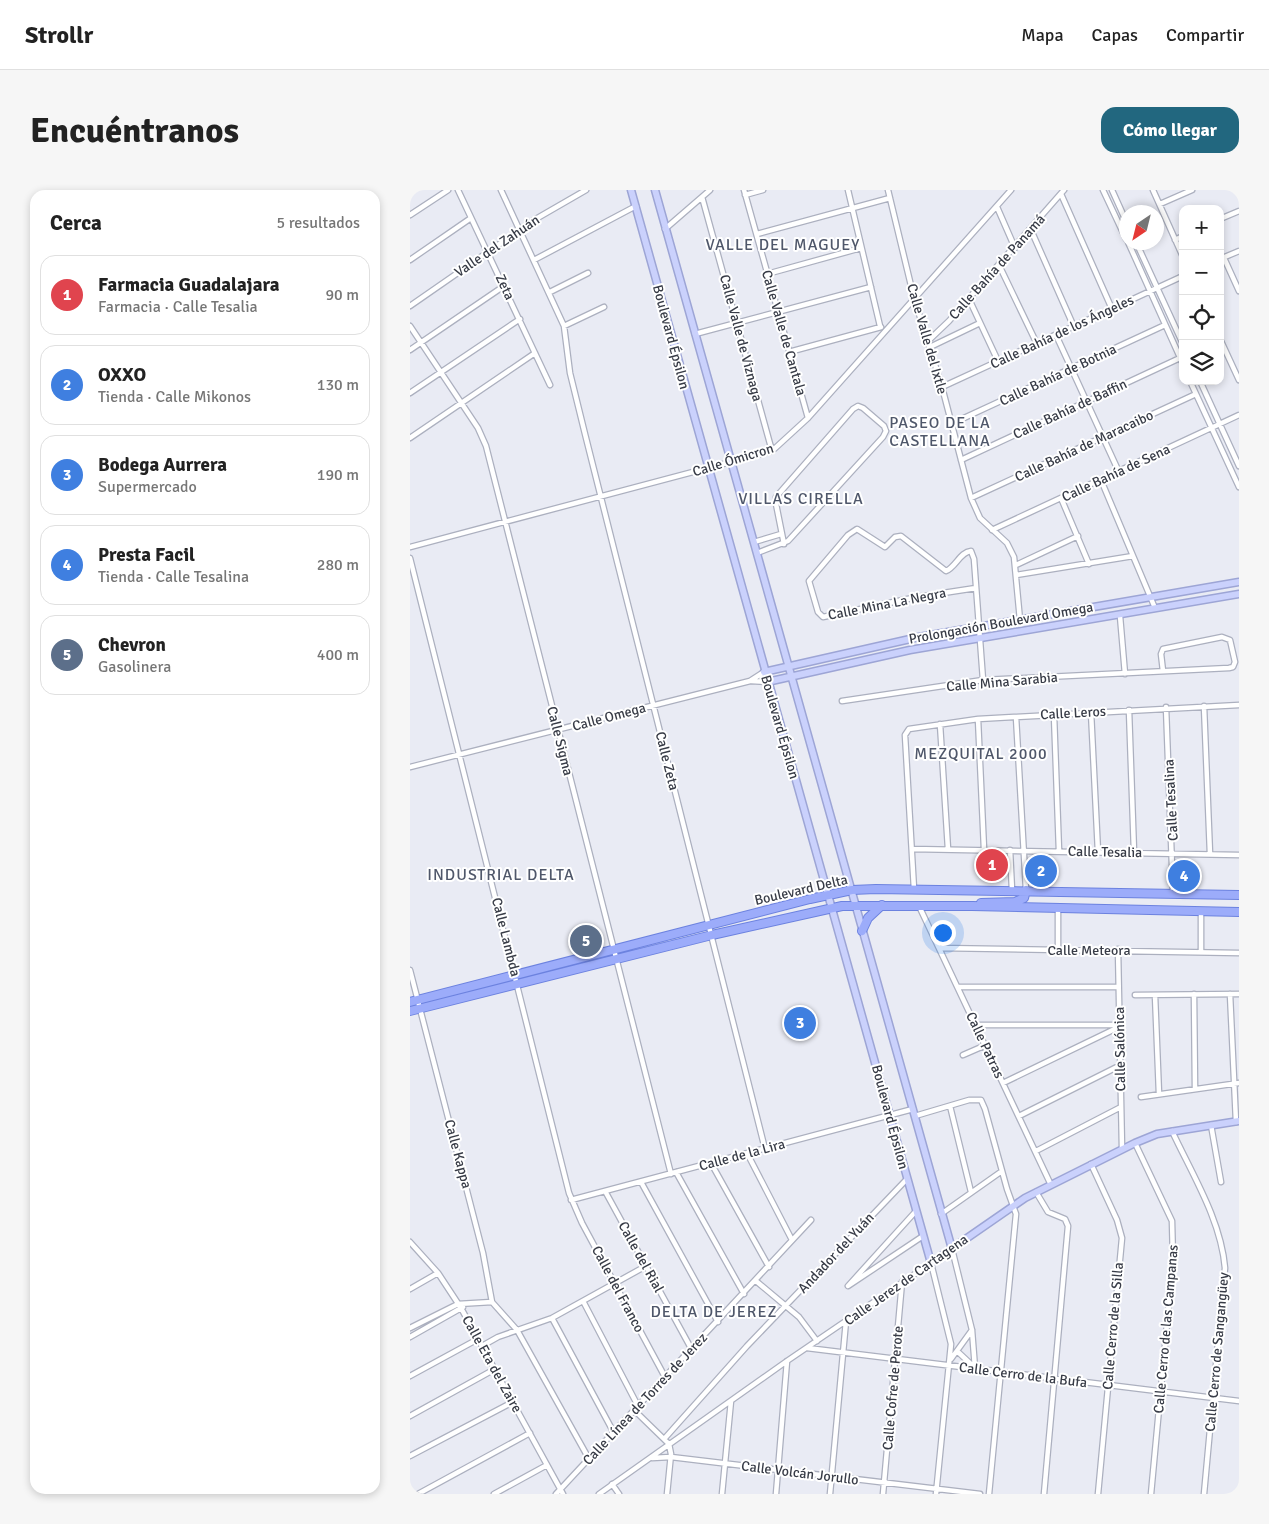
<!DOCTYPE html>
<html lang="es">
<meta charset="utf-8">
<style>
body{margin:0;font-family:Signika,sans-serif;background:#f6f6f6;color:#222}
.controls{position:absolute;right:15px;top:15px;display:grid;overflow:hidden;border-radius:10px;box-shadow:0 2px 8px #0003}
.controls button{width:45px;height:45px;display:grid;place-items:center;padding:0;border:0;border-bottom:1px solid #e0e0e0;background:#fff;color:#222;font:25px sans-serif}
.compass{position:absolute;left:709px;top:15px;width:45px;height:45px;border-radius:50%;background:#fff;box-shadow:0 2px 8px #0003;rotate:215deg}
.you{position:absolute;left:532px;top:742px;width:18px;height:18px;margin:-12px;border:4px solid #fff;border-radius:50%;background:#1a73e8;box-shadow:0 0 0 8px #1a73e833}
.badge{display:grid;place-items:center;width:32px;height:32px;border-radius:50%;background:#22677f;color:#fff;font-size:16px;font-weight:700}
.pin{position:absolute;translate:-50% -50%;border:2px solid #fff;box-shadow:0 1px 5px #0006}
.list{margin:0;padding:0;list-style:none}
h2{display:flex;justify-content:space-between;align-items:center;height:65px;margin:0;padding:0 20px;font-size:21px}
h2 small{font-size:16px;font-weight:400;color:#767676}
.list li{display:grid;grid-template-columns:32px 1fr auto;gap:15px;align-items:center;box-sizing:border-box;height:80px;margin:0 10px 10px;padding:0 10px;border:1px solid #e0e0e0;border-radius:15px}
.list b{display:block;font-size:19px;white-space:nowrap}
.list p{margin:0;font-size:16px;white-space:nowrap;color:#767676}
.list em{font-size:16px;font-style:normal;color:#767676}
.icon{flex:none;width:28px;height:28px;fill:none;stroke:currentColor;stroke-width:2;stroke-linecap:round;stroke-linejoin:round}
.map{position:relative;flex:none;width:829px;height:1304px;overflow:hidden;border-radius:15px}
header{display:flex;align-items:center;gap:30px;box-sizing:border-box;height:70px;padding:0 25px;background:#fff;border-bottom:1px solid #e0e0e0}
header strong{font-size:24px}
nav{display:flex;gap:28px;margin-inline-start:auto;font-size:18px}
.intro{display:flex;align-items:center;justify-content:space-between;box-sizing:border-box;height:120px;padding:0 30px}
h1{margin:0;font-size:35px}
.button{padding:12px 22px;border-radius:15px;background:#22677f;color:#fff;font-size:18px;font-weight:700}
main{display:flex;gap:30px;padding:0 30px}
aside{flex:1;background:#fff;border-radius:15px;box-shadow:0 2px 8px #0003}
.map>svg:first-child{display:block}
</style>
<header>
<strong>Strollr</strong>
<nav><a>Mapa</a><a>Capas</a><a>Compartir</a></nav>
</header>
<div class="intro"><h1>Encuéntranos</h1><a class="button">Cómo llegar</a></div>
<main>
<aside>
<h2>Cerca<small>5 resultados</small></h2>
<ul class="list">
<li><span class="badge" style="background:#e0444e">1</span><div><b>Farmacia Guadalajara</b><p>Farmacia · Calle Tesalia</p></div><em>90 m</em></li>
<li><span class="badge" style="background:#3f7fe0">2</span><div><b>OXXO</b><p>Tienda · Calle Mikonos</p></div><em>130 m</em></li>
<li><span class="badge" style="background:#3f7fe0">3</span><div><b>Bodega Aurrera</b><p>Supermercado</p></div><em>190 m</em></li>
<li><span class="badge" style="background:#3f7fe0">4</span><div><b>Presta Facil</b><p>Tienda · Calle Tesalina</p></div><em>280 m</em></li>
<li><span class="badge" style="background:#5c6f8a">5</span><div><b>Chevron</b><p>Gasolinera</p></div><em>400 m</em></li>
</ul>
</aside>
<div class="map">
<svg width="829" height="1304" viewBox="0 0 829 1304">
<rect width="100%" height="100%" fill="#e9ebf4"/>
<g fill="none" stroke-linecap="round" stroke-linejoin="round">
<g stroke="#acb0bf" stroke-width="7">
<path id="street" d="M 48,0 L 140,195
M 91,0 L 154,136 L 160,183 L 175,244 L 355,959
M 334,0 L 398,228
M 438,0 L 470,136
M 478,0 L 504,108 L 532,197 L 561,308 L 570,328 L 597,353 L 604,367 L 610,430
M 693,0 L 716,49
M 702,0 L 716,31
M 743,0 L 773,67
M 651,4 L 702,119
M 335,5 L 353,0
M 292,7 L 362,261
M 750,14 L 782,0
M 587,17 L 605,58
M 0,25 L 38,0
M 810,29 L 829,21
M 255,39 L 300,0
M 621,40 L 664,137
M 347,44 L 480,8
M 765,50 L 773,46
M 718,52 L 773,174
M 726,52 L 773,154
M 814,68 L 829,101
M 810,69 L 829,61
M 0,70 L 61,28
M 124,70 L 226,16
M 589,75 L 627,154
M 357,84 L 451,58
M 140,102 L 178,83
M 559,109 L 588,171
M 0,116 L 124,30 L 176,0
M 0,136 L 68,238 L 76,256 L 261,984
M 154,136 L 194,117
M 285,144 L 461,97
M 646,145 L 708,280
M 810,149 L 829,190
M 518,151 L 539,131 L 654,0
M 520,157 L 570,133
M 0,160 L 94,96
M 379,162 L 471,137
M 780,191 L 829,297
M 790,191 L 829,276
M 532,197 L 773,86
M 0,203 L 110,129
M 541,234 L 755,135
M 0,248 L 125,163
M 551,270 L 770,168
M 691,290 L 745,418
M 561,308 L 786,204
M 651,308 L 679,374
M 582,340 L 829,225
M 344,352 L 371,344
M 0,357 L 362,261 L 398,228 L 601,0
M 347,363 L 378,351 L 473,247 L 476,241 L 474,236 L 453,218 L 448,216 L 443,219 L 366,307 L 366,314 L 374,354
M 0,368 L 159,1003 L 172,1033 L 255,1187
M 606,375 L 668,346
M 606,385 L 723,366
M 566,398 L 507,407 L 413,427 L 408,422 L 399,391 L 438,345 L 447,339 L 475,357 L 485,347 L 491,346 L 536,381 C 546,377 550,362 561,361 L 564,369 L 573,490
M 710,426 L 715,484
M 341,491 L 357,492
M 432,511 L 573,490 L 819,478 L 823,477 L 825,472 L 820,450 L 812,447 L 753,459 L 751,464 L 753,481
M 794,516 L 800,664
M 756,517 L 763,703
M 719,520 L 724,662
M 681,522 L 688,662
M 644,525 L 649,661
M 606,527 L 616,700
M 568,529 L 574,659
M 530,534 L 538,659
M 0,577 L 340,491 L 354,482
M 502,659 L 829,665
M 600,660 L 602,700
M 504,699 L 495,545 L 499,539 L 568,529 L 829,515
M 509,716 L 641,995
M 529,758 L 829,763
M 648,759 L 648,719
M 708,759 L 712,959
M 791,761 L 791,722
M 0,780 L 73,1063 L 82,1112 L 107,1140 L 179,1269
M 548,797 L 708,797
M 784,804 L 785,899
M 820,804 L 826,932
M 725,805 L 829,804
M 745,805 L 749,904
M 566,835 L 709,835
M 553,865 L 576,855
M 593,893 L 709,837
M 731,907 L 829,893
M 540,916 L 561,1002
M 505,926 L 559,910 L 571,910 L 575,919 L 597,999 L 606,1024 L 579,1304
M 609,926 L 709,876
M 801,935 L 811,992
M 762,941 C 782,984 811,1030 815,1078 L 794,1304
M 725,953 L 762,1031 L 763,1070 L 741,1304
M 626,961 L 711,917
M 337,963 L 382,1050
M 301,973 L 359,1077
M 681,974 L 707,1030 L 712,1048 L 688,1304
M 266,982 L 334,1104
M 231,992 L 308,1132
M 195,1001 L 282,1160
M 626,1002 L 638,1022 L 655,1029 L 658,1036 L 634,1304
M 161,1010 L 503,919
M 506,1021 L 438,1096 L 513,1046
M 531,1024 L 592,981
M 0,1052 L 28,1083 L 51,1118 L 153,1304
M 542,1059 L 562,1140 L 565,1178
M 346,1091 L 389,1127 L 407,1151
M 0,1099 L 28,1083
M 173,1111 L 228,1216
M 142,1128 L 204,1243
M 0,1138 L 48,1114 L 82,1112
M 0,1147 L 53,1117
M 72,1156 L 88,1147 L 142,1128 L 236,1076
M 397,1158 L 829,1211
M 548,1162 L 564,1177
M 541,1169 L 562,1140
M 0,1186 L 68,1149
M 224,1220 L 259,1254 L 261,1264 L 257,1304
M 0,1226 L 85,1179
M 255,1248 L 337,1156 L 497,989
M 0,1266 L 103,1212
M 242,1268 L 261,1267 L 570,1304
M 202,1294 L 209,1304
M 8,1304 L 120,1243
M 84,1304 L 137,1275
M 146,1304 L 401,1030
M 189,1304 L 377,1171 L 521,1073 L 541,1154 L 526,1304
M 312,1304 L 321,1211
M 366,1304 L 377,1171
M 420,1304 L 436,1131
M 473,1304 L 492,1092"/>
</g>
<g stroke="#9da5d5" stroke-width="9">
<path id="secondary" d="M 221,0 L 521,1073 L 615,1008 L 725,953 L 747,944 L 829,931
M 245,0 L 542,1059
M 354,482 L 509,447 L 829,392
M 357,492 L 500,460 L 829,404"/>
</g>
<g stroke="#6c82df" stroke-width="10">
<path id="primary" d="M 571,713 L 605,712 L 614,708 L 616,700
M 452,741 L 458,728 L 472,715
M 0,812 L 400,709 L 442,700 L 466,699 L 829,705
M 0,821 L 302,745 L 432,716 L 562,716 L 829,722"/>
</g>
<use href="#street" stroke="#fff" stroke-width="4.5"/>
<use href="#secondary" stroke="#cad1fc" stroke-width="6"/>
<use href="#primary" stroke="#9cacfa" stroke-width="8"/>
</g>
<g text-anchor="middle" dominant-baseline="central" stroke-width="4" stroke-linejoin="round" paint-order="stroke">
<g font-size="14" fill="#383c47" stroke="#fff">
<text transform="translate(87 56) rotate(-34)">Valle del Zahuán</text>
<text transform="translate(587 77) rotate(-48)">Calle Bahía de Panamá</text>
<text transform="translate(95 97) rotate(65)">Zeta</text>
<text transform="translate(652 142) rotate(-25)">Calle Bahía de los Ángeles</text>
<text transform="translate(374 143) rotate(74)">Calle Valle de Cantala</text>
<text transform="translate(261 147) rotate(75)">Boulevard Épsilon</text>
<text transform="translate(331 148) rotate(75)">Calle Valle de Viznaga</text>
<text transform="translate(517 149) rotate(74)">Calle Valle del Ixtle</text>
<text transform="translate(648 185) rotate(-25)">Calle Bahía de Botnia</text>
<text transform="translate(660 219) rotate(-25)">Calle Bahía de Baffin</text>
<text transform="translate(674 256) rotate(-25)">Calle Bahía de Maracaibo</text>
<text transform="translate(323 270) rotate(-17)">Calle Ómicron</text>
<text transform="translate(706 283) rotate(-25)">Calle Bahía de Sena</text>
<text transform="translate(477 414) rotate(-11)">Calle Mina La Negra</text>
<text transform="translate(591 433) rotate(-10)">Prolongación Boulevard Omega</text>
<text transform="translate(592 492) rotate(-5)">Calle Mina Sarabia</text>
<text transform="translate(663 523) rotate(-3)">Calle Leros</text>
<text transform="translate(199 527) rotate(-15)">Calle Omega</text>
<text transform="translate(370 537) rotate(74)">Boulevard Épsilon</text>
<text transform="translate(150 551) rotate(76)">Calle Sigma</text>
<text transform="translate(257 571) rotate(76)">Calle Zeta</text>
<text transform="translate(761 610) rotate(-93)">Calle Tesalina</text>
<text transform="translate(695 662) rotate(1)">Calle Tesalia</text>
<text transform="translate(391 700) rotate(-13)">Boulevard Delta</text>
<text transform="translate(96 747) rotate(76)">Calle Lambda</text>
<text x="679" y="760">Calle Meteora</text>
<text transform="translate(575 855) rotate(65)">Calle Patras</text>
<text transform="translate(710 859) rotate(-91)">Calle Salónica</text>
<text transform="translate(480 927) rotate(75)">Boulevard Épsilon</text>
<text transform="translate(48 964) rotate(75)">Calle Kappa</text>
<text transform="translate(332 965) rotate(-15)">Calle de la Lira</text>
<text transform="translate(426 1063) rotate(-47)">Andador del Yuán</text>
<text transform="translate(231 1067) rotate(61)">Calle del Rial</text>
<text transform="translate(496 1090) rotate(-35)">Calle Jerez de Cartagena</text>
<text transform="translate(208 1099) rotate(62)">Calle del Franco</text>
<text transform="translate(703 1136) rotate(-85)">Calle Cerro de la Silla</text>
<text transform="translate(756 1139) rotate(-85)">Calle Cerro de las Campanas</text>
<text transform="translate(807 1162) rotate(-85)">Calle Cerro de Sangangüey</text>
<text transform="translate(82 1174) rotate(61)">Calle Eta del Zaire</text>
<text transform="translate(613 1185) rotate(7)">Calle Cerro de la Bufa</text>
<text transform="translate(483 1198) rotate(-85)">Calle Cofre de Perote</text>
<text transform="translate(235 1209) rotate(-47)">Calle Línea de Torres de Jerez</text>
<text transform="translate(390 1283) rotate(7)">Calle Volcán Jorullo</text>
</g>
<g font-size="16" letter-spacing="1" fill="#4f576a" stroke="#fff">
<text x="373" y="55">VALLE DEL MAGUEY</text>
<text x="530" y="233">PASEO DE LA<tspan x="530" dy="18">CASTELLANA</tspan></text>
<text x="391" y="309">VILLAS CIRELLA</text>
<text x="571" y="564">MEZQUITAL 2000</text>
<text x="91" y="685">INDUSTRIAL DELTA</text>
<text x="304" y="1122">DELTA DE JEREZ</text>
</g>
</g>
</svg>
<div class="controls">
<button>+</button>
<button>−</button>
<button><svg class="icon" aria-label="locate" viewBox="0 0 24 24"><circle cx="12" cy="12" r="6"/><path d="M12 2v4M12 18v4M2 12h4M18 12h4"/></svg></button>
<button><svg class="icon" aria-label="layers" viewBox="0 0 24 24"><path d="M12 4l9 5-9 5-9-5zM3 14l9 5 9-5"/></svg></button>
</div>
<svg class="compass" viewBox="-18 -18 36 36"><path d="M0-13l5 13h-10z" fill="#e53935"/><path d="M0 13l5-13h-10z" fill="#767676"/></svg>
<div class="you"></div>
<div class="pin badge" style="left:582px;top:675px;background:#e0444e">1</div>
<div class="pin badge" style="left:631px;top:681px;background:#3f7fe0">2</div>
<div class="pin badge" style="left:390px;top:833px;background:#3f7fe0">3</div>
<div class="pin badge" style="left:774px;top:686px;background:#3f7fe0">4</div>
<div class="pin badge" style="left:176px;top:751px;background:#5c6f8a">5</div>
</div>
</main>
